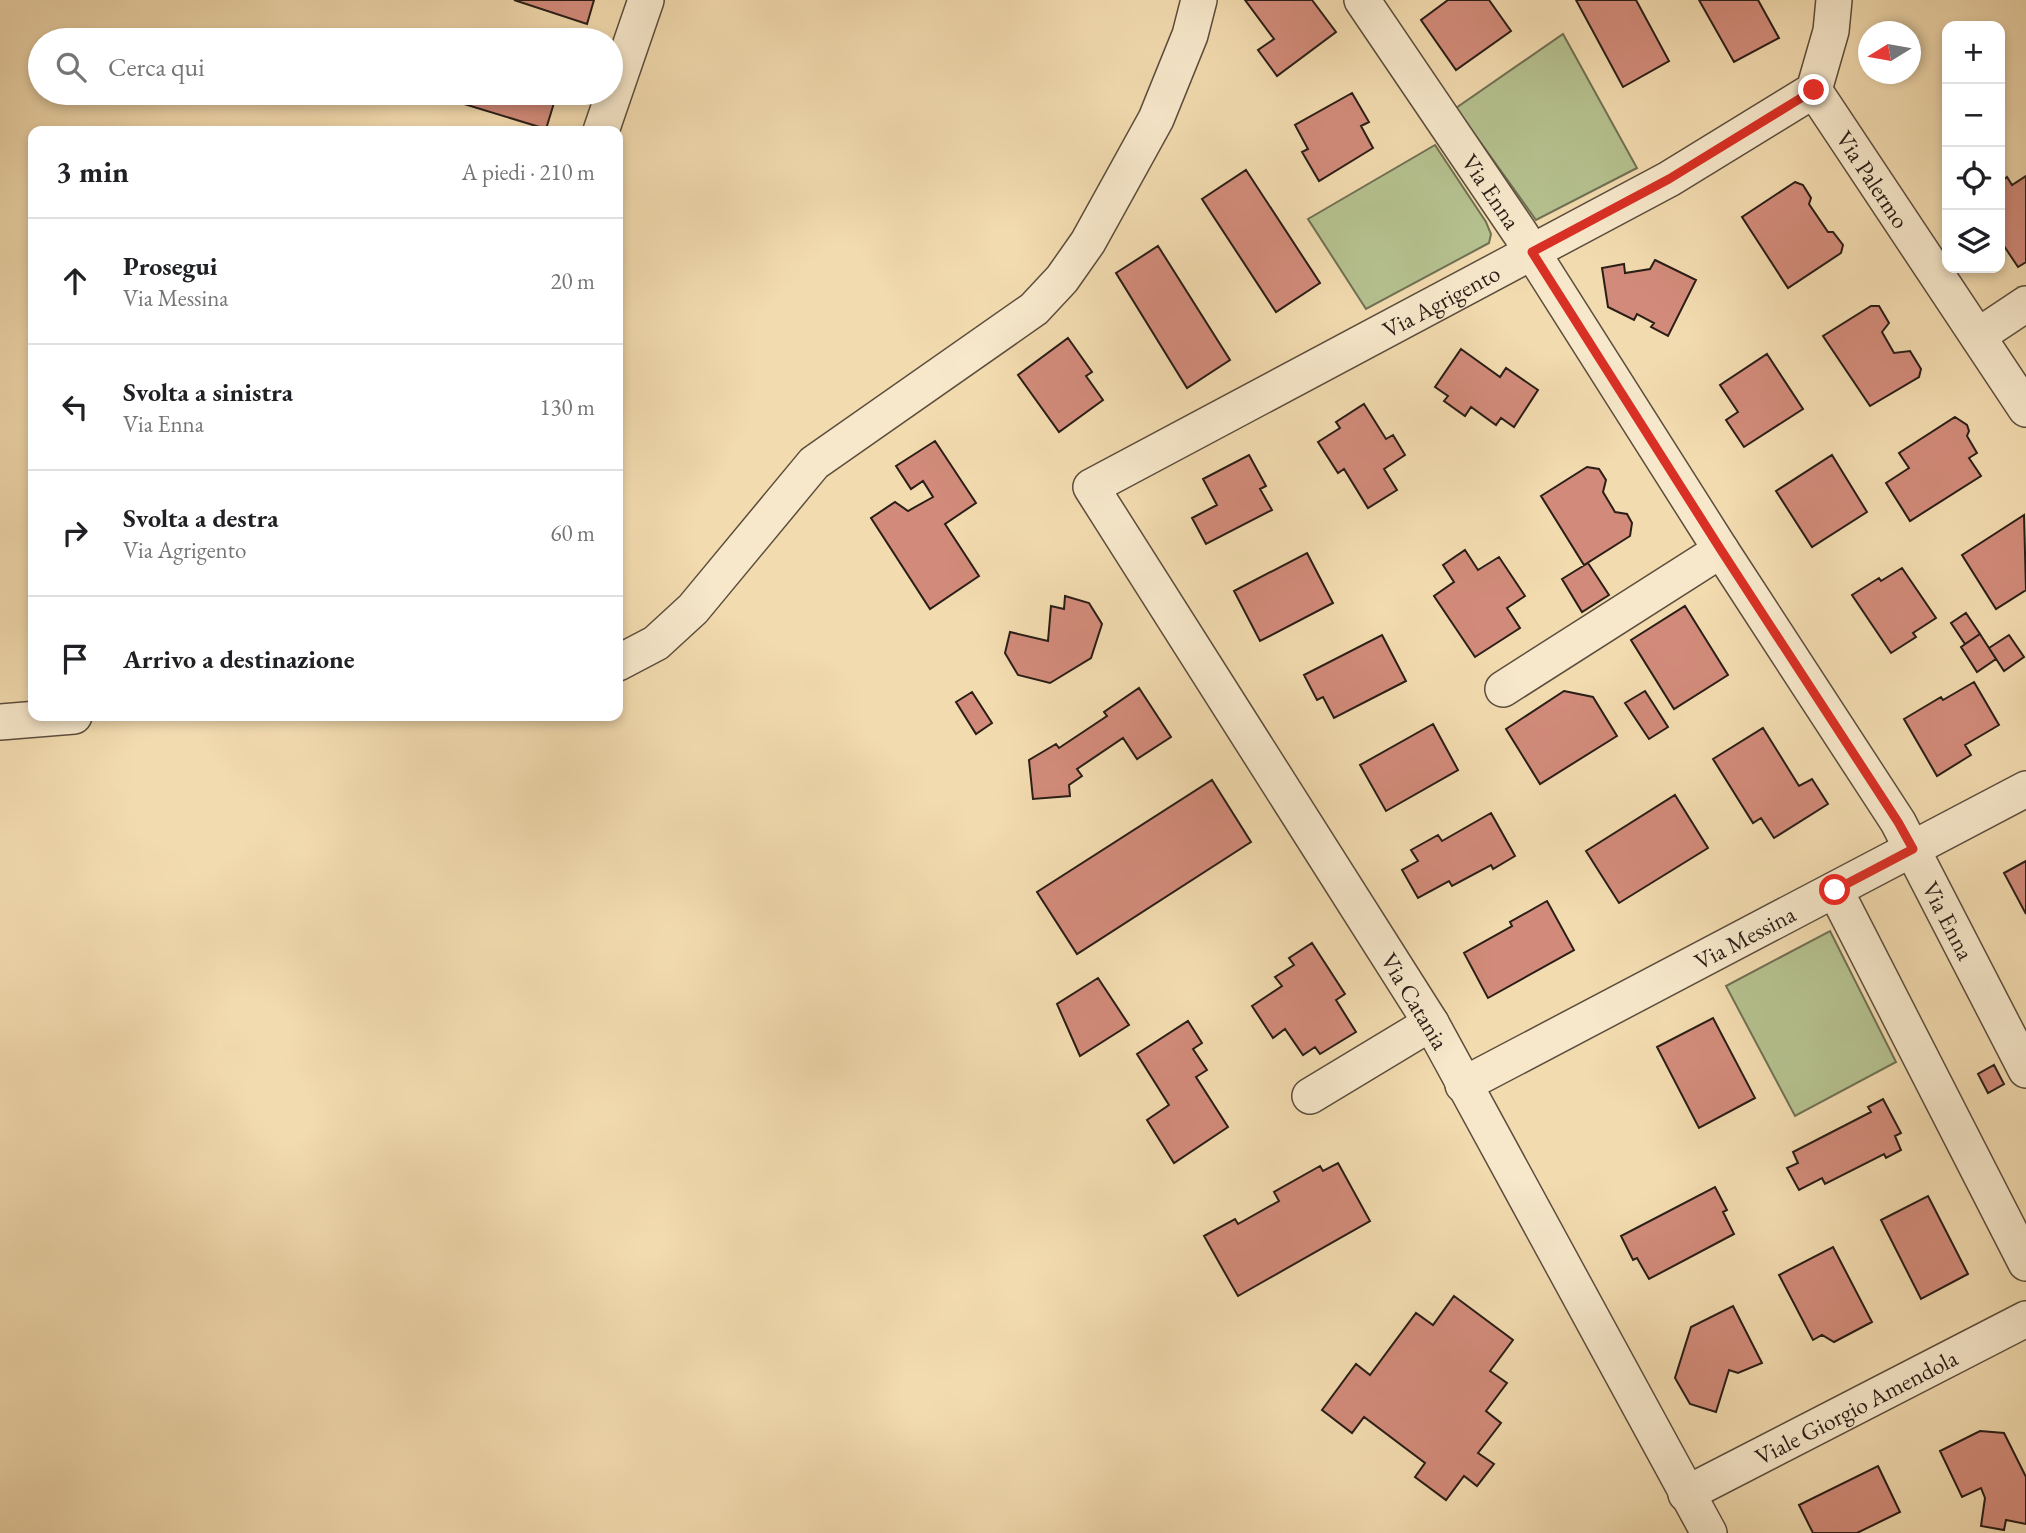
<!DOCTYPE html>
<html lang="it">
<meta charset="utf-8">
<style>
body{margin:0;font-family:"EB Garamond",serif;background:#f6f6f6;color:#202124}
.controls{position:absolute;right:21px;top:21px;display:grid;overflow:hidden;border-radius:14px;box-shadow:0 4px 10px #0003}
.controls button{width:63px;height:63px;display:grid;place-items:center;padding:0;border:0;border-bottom:2px solid #e0e0e0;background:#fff;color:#202124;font:35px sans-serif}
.compass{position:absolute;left:1858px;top:21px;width:63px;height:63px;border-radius:50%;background:#fff;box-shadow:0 4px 10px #0003;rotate:259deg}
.stop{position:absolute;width:21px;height:21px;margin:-16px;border:5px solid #d93025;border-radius:50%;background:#fff}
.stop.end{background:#d93025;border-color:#fff;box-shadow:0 2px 7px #0008}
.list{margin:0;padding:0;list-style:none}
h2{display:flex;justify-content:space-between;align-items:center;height:91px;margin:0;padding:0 28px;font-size:30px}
h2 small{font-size:23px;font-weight:400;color:#757577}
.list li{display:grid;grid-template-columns:46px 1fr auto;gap:21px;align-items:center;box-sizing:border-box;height:126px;padding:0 28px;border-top:2px solid #e0e0e0}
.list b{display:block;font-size:26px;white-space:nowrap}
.list p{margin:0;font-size:23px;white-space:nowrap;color:#757577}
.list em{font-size:23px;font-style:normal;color:#757577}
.icon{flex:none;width:38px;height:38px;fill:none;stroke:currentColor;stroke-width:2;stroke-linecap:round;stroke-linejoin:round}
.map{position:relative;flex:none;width:2026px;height:1533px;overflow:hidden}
.search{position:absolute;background:#fff;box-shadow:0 4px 10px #0003;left:28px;top:28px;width:595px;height:77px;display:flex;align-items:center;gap:18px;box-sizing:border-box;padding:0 24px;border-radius:38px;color:#757577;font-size:26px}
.panel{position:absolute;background:#fff;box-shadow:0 4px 10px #0003;left:28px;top:126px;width:595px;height:595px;border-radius:14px}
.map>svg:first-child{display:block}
</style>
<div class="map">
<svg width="2026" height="1533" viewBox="0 0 2026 1533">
<rect width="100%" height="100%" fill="#f2dbaf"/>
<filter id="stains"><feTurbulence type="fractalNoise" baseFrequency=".00286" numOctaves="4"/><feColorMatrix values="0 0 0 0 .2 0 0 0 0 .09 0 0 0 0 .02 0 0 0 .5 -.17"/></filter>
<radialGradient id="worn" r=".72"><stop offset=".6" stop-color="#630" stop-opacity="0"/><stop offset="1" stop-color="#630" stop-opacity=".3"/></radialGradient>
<path fill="#b5c18f" stroke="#707053" stroke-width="2" d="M 1563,34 L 1637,168 L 1536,220 L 1456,108 Z
M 1435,145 L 1486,222 L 1491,234 L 1489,243 L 1366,309 L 1308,219 Z
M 1830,931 L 1896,1062 L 1795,1116 L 1726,986 Z"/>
<path fill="#d28b7a" stroke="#2a1e17" stroke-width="2" d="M 514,0 L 594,0 L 587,24 Z
M 1245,0 L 1312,0 L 1336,32 L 1277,76 L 1258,50 L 1274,39 Z
M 1448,0 L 1489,0 L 1511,31 L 1456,70 L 1421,20 Z
M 1576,0 L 1636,0 L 1669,61 L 1623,87 Z
M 1699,0 L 1758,0 L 1779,38 L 1734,62 Z
M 420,32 L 447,40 L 417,40 Z
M 428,93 L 557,93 L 546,129 Z
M 1352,93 L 1369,122 L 1361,126 L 1373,148 L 1319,181 L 1302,152 L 1308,149 L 1295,125 Z
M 1246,170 L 1320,283 L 1276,312 L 1202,199 Z
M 2026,176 L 2026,262 L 2018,267 L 2004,246 L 2000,249 L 2000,182 L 2007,177 L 2012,185 Z
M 1795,182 L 1803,185 L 1811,198 L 1809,204 L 1828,232 L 1833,232 L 1843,245 L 1841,253 L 1788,288 L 1742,217 Z
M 1158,246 L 1230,360 L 1187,388 L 1116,273 Z
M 1655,260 L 1696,280 L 1668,336 L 1651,327 L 1654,323 L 1637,314 L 1634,320 L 1608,307 L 1602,268 L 1624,264 L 1625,273 L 1650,269 Z
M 1871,306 L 1879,306 L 1889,323 L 1882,332 L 1894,353 L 1910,351 L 1921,369 L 1919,377 L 1870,406 L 1823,336 Z
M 1068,338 L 1092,372 L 1086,376 L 1103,400 L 1059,432 L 1018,375 Z
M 1461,349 L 1500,377 L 1506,368 L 1538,390 L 1514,427 L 1501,418 L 1496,425 L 1471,407 L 1465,416 L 1444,401 L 1448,396 L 1435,387 Z
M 1767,354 L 1803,409 L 1744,447 L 1726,420 L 1738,412 L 1720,385 Z
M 1364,404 L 1386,439 L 1393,435 L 1405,455 L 1384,469 L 1397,490 L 1368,508 L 1344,469 L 1338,473 L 1318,442 L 1340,428 L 1336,422 Z
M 1955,417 L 1967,425 L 1969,431 L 1967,436 L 1977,453 L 1969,458 L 1981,476 L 1910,521 L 1886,483 L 1909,468 L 1899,453 Z
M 935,441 L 976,503 L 945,524 L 979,576 L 930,609 L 871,518 L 895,502 L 908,511 L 933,497 L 923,481 L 911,489 L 896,466 Z
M 1249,455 L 1266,486 L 1260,489 L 1272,510 L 1206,544 L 1192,518 L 1217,505 L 1203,479 Z
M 1832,455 L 1867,512 L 1812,547 L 1776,491 Z
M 1587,467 L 1599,469 L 1606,480 L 1603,492 L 1615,512 L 1627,514 L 1632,523 L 1630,536 L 1584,565 L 1541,496 Z
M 2024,515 L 2026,590 L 1996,609 L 1962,555 Z
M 1465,550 L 1478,570 L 1499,557 L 1525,596 L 1507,608 L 1520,628 L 1475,657 L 1434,596 L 1454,582 L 1443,565 Z
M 1307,553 L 1333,603 L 1260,641 L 1234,591 Z
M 1588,563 L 1609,595 L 1582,612 L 1562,579 Z
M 1902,568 L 1936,618 L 1913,633 L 1916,637 L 1891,653 L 1852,595 L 1879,578 L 1881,581 Z
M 1065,596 L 1089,603 L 1102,624 L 1091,658 L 1050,683 L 1018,675 L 1005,653 L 1010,632 L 1048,641 L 1051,606 L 1064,609 Z
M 1685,606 L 1728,675 L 1674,709 L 1631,640 Z
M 1966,613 L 1980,634 L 1965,644 L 1951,623 Z
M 1980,634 L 1996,659 L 1977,672 L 1961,647 Z
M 1382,635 L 1406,681 L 1334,718 L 1323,697 L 1317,700 L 1304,675 Z
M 2009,635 L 2024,657 L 2004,671 L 1989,648 Z
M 1974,682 L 1999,725 L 1965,745 L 1971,755 L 1937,776 L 1904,719 L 1941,697 L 1943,700 Z
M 1139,688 L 1171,737 L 1137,759 L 1123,738 L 1077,769 L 1082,776 L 1069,785 L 1070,796 L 1033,799 L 1029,760 L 1056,744 L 1059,748 L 1107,716 L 1104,712 Z
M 1564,691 L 1593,697 L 1617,736 L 1540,784 L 1506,729 Z
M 1645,691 L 1668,727 L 1649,739 L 1625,703 Z
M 972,692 L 992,723 L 976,734 L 956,702 Z
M 1433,724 L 1458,770 L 1386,811 L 1360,765 Z
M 1763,728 L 1799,786 L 1812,779 L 1828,804 L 1774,838 L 1761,818 L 1753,823 L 1713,759 Z
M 1212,780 L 1251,842 L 1077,954 L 1037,892 Z
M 1675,795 L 1708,848 L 1619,903 L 1586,851 Z
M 1491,813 L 1515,856 L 1493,869 L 1491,865 L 1452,886 L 1449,881 L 1418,898 L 1402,870 L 1418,861 L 1411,850 L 1438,835 L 1442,841 Z
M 2026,861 L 2026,914 L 2004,873 Z
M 1547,901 L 1574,950 L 1488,998 L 1464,953 L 1512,926 L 1510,922 Z
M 1312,943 L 1345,994 L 1336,1000 L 1356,1032 L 1320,1054 L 1315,1047 L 1303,1055 L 1285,1029 L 1273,1038 L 1252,1006 L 1282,986 L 1275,977 L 1294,965 L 1289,958 Z
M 1098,978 L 1129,1025 L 1080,1056 L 1057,1004 Z
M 1713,1018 L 1755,1098 L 1699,1128 L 1657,1047 Z
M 1188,1021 L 1202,1043 L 1193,1049 L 1207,1070 L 1196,1077 L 1228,1127 L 1174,1163 L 1147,1120 L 1169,1105 L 1137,1054 Z
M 1994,1065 L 2004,1084 L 1988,1093 L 1978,1074 Z
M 1883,1099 L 1901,1133 L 1895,1136 L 1901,1150 L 1886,1158 L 1884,1154 L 1825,1184 L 1822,1178 L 1799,1190 L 1787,1168 L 1798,1163 L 1793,1152 L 1871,1112 L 1868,1107 Z
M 1338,1163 L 1370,1221 L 1238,1296 L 1204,1236 L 1235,1219 L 1238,1224 L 1279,1201 L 1274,1192 L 1320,1166 L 1323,1171 Z
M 1715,1187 L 1727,1210 L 1723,1212 L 1734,1234 L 1649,1279 L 1637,1258 L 1633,1260 L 1621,1236 Z
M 1928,1196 L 1968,1274 L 1921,1299 L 1881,1220 Z
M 1833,1247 L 1872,1322 L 1834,1342 L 1822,1335 L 1813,1340 L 1779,1275 Z
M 1454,1296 L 1513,1340 L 1490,1371 L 1507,1383 L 1486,1411 L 1501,1423 L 1478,1453 L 1494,1464 L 1477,1486 L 1464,1476 L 1446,1500 L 1415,1477 L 1425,1463 L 1364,1417 L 1352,1433 L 1322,1410 L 1356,1364 L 1370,1375 L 1416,1313 L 1433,1325 Z
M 1733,1306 L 1762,1363 L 1738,1373 L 1729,1370 L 1716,1412 L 1690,1404 L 1675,1378 L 1691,1327 Z
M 1980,1431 L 2004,1433 L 2026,1477 L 2026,1524 L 2006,1520 L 2004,1530 L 1981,1526 L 1985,1498 L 1981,1488 L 1962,1497 L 1940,1451 Z
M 1878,1466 L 1900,1512 L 1857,1533 L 1813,1533 L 1799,1505 Z"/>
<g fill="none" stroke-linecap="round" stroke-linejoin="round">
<g stroke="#5c4d3d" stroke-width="38">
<g id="minor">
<path id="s1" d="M 1362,0 L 1520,233 L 1721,550 L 1898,822 L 2026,1070"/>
<path id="s2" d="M 1814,90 L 2026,409"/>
<path d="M 601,131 L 646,0"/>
<path d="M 1978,336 L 2026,304"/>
<path d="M 618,663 L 656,643 L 693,609 L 814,463 L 1034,309 L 1062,279 L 1088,242 L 1156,119 L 1190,35 L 1199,0"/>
<path d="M 1503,689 L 1721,550"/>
<path d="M 0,722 L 74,716"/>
<path d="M 1835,890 L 2026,1263"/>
<path id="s3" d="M 1463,1085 L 2026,789"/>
<path d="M 1310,1096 L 1431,1023"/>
<path id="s4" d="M 1686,1494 L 2026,1319"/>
<path id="s5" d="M 1709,1533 L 1431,1023 L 1091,487 L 1669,179 L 1814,90 L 1831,31 L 1834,0"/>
</g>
</g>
<use href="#minor" stroke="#f7e8cb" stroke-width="35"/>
</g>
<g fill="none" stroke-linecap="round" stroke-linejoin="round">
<path stroke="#d93025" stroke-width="9" d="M 1814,90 L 1669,179 L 1532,252 L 1721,550 L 1898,822 L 1913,849 L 1835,890"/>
</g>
<g text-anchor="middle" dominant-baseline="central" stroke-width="6" stroke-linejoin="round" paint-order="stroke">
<g font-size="24" fill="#2a1e17" stroke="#f7e8cb">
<text stroke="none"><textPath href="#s2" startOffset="107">Via Palermo</textPath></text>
<text stroke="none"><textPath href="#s1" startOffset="231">Via Enna</textPath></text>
<text stroke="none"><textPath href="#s5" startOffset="1612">Via Agrigento</textPath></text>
<text stroke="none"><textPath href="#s1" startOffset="1092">Via Enna</textPath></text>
<text stroke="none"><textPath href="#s3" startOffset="318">Via Messina</textPath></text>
<text transform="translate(1415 1001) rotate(59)">Via Catania</text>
<text stroke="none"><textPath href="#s4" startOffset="191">Viale Giorgio Amendola</textPath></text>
</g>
</g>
<rect width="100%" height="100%" filter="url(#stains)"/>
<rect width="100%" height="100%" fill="url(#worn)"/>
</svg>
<div class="controls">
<button>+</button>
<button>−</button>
<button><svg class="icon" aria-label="locate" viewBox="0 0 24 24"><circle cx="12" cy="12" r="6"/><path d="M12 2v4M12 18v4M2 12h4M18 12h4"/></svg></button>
<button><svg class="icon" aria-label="layers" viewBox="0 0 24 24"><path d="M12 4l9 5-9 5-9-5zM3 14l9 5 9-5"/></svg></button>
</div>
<svg class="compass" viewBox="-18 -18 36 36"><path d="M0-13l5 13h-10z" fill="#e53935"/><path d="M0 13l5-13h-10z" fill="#757577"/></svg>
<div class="stop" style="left:1835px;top:890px"></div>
<div class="stop end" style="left:1814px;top:90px"></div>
<div class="search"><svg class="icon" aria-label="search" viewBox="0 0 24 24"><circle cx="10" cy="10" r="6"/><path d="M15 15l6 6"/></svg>Cerca qui</div>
<section class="panel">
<h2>3 min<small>A piedi · 210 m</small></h2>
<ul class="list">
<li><svg class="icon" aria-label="ahead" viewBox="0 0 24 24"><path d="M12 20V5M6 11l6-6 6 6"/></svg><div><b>Prosegui</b><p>Via Messina</p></div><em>20 m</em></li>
<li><svg class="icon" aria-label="left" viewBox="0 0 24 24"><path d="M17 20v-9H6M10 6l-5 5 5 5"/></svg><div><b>Svolta a sinistra</b><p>Via Enna</p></div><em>130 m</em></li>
<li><svg class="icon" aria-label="right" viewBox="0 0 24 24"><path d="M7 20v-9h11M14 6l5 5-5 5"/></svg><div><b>Svolta a destra</b><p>Via Agrigento</p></div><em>60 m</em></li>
<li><svg class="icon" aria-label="arrive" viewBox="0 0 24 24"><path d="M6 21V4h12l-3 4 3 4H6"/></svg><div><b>Arrivo a destinazione</b></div></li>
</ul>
</section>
</div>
